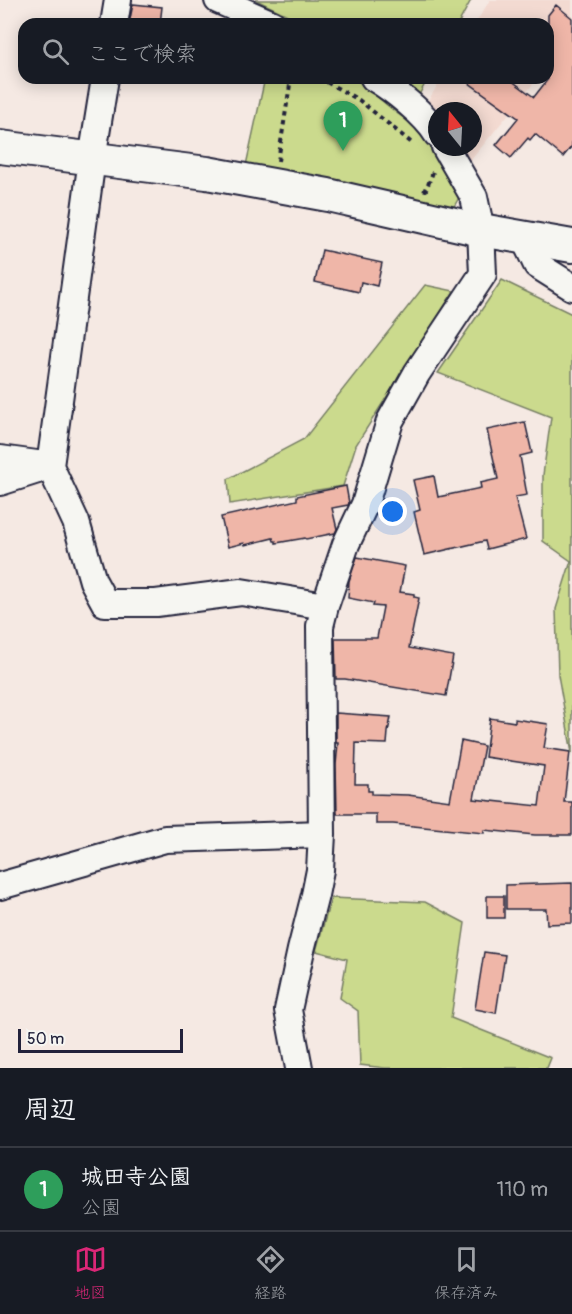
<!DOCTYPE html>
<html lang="ja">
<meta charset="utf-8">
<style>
body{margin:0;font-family:Pangolin,"Klee One",sans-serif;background:#20242c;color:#f1f3f6}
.compass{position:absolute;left:428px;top:102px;width:54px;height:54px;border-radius:50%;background:#171b24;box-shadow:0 3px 15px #0003;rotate:342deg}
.scale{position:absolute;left:18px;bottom:15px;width:165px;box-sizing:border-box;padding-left:6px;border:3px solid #22223b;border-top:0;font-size:16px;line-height:21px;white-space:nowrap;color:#22223b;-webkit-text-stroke:4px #f6f6f2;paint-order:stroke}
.you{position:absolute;left:393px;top:512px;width:21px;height:21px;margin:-15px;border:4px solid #fff;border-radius:50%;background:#1a73e8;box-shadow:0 0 0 9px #1a73e833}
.badge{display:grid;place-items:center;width:39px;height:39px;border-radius:50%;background:#db2777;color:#fff;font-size:20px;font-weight:700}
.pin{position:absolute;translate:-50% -50px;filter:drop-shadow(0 2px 3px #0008)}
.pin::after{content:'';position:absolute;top:32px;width:21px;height:18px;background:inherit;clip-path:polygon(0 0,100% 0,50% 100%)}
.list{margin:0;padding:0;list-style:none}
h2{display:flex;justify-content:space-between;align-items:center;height:78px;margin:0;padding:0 24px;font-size:26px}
h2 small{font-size:20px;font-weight:400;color:#9ea1a6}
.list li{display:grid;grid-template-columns:39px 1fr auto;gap:18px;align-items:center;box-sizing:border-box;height:84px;padding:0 24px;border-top:2px solid #363941}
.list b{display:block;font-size:22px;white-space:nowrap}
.list p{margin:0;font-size:20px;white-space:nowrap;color:#9ea1a6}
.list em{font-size:20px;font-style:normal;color:#9ea1a6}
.icon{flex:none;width:33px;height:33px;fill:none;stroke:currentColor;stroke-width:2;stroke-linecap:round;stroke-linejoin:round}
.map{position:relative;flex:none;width:572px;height:1068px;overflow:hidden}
.search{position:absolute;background:#171b24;box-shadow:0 3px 15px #0003;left:18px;right:18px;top:18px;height:66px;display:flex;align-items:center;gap:15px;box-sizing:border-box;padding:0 21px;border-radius:18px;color:#9ea1a6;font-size:22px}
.sheet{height:162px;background:#171b24}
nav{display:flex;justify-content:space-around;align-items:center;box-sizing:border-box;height:84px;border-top:2px solid #363941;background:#171b24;font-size:16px;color:#9ea1a6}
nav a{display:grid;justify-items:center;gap:3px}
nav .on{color:#db2777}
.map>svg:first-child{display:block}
</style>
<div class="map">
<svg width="572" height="1068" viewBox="0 0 572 1068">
<rect width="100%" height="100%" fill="#f5e9e3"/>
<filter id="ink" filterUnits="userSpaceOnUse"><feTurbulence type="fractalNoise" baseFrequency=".0167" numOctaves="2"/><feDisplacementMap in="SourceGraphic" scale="12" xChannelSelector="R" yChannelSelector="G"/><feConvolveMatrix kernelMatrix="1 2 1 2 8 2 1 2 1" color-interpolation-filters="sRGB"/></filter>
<g filter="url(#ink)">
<path fill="#f3dad1" d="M 490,0 L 572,0 L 572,36 L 548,24 L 475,24 Z
M 442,78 L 538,78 L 466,166 L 454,147 L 473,147 L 473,111 L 437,111 L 437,121 L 426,104 Z"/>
<path fill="#cbda8d" stroke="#767e64" stroke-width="1.5" d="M 256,0 L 471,0 L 458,24 L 306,24 Z
M 265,78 L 351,78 L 359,82 L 398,114 L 426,133 L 461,194 L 452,210 L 245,170 Z
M 394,78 L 428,78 L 419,95 Z
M 502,280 L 572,314 L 572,753 L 558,675 L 556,609 L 571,561 L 543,541 L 543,475 L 551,417 L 438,373 Z
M 425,285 L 454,291 L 356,445 L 343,486 L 230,504 L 228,479 L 304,439 Z
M 331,898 L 425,902 L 465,923 L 451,1018 L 551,1058 L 547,1068 L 385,1068 L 360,1065 L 358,1011 L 340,998 L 347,959 L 316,951 Z"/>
<path fill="#efb6a8" stroke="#22223b" stroke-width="1.5" d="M 133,4 L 162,7 L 160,24 L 129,24 Z
M 556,5 L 572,18 L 572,146 L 563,157 L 535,134 L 530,140 L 528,138 L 511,158 L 496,145 L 518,118 L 462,78 L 508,78 L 534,97 L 548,79 L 548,15 Z
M 322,250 L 382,263 L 377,286 L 361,282 L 359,292 L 315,282 Z
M 525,422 L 532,453 L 520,456 L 527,495 L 515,497 L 526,539 L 487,549 L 485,541 L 424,555 L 414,512 L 420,510 L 413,480 L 434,476 L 438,497 L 481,488 L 480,483 L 498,479 L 487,430 Z
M 346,486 L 349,503 L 348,505 L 332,508 L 337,529 L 335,533 L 306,539 L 305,538 L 276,543 L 276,541 L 274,541 L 273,538 L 245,545 L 244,543 L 228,547 L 221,517 L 297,500 L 297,496 Z
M 357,557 L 405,566 L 400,592 L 414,594 L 414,597 L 419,598 L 409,648 L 453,656 L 446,696 L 345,679 L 336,679 L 335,638 L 377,638 L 383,607 L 373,606 L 374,603 L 348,598 L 349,581 Z
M 336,713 L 391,717 L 388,732 L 387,744 L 356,743 L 355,784 L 368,784 L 368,791 L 372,791 L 372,794 L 408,795 L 450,801 L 461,741 L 484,746 L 474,799 L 539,806 L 544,766 L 485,757 L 490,718 L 515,722 L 515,719 L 548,724 L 544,748 L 570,752 L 564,802 L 572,802 L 572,835 L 535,835 L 484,830 L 484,833 L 393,824 L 376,824 L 376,814 L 337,814 L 336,765 L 338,743 L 336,743 Z
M 572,883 L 572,923 L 547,924 L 546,909 L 506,909 L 506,885 Z
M 487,896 L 504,896 L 504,918 L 487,918 Z
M 484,952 L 505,955 L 496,1013 L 475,1009 Z"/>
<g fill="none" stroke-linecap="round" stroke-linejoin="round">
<g stroke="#22223b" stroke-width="30">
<path id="minor" d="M 218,0 L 272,24
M 114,24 L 118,0
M 105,78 L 92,159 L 50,466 L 76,522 L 93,581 L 105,603 L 156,603 L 241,592 L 325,606
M 374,78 C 393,89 426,115 437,134
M 524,238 L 537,265 L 572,287
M 0,459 L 44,465
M 0,482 L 50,466
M 0,886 L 165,839 L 322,834
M 299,1068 L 288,1010 L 301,950 L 315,895 L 320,870 L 322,834 L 320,626 L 325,606 L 346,544 L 365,504 L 390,421 L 417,373 L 483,274 L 481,230 L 474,197 L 445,147"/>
</g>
<g stroke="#22223b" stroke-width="36">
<path id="tertiary" d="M 0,147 L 207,173 L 328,195 L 481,230 L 572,246"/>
</g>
<path stroke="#22223b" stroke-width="4" stroke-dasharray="4.5 4.5" stroke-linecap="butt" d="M 319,78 L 359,100 L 413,144
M 278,161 L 291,78
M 423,189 L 426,190 L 433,172"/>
<use href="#minor" stroke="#f6f6f2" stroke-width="26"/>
<use href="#tertiary" stroke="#f6f6f2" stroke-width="32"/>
</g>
</g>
</svg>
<svg class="compass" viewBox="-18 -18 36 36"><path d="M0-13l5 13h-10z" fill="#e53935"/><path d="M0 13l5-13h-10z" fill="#9ea1a6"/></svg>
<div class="scale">50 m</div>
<div class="you"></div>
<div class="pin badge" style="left:343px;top:151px;background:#2e9e5b">1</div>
<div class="search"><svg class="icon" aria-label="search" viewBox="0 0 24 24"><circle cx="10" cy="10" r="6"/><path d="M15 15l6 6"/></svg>ここで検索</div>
</div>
<section class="sheet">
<h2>周辺<small></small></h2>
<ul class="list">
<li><span class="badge" style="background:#2e9e5b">1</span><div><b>城田寺公園</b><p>公園</p></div><em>110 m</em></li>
</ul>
</section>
<nav>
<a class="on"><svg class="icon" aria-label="map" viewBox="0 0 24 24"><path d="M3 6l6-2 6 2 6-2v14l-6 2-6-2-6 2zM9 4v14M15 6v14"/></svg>地図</a>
<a><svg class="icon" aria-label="directions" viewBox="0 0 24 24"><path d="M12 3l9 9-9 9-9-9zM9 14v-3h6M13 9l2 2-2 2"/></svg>経路</a>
<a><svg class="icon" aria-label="saved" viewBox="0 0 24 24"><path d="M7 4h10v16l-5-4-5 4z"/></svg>保存済み</a>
</nav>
